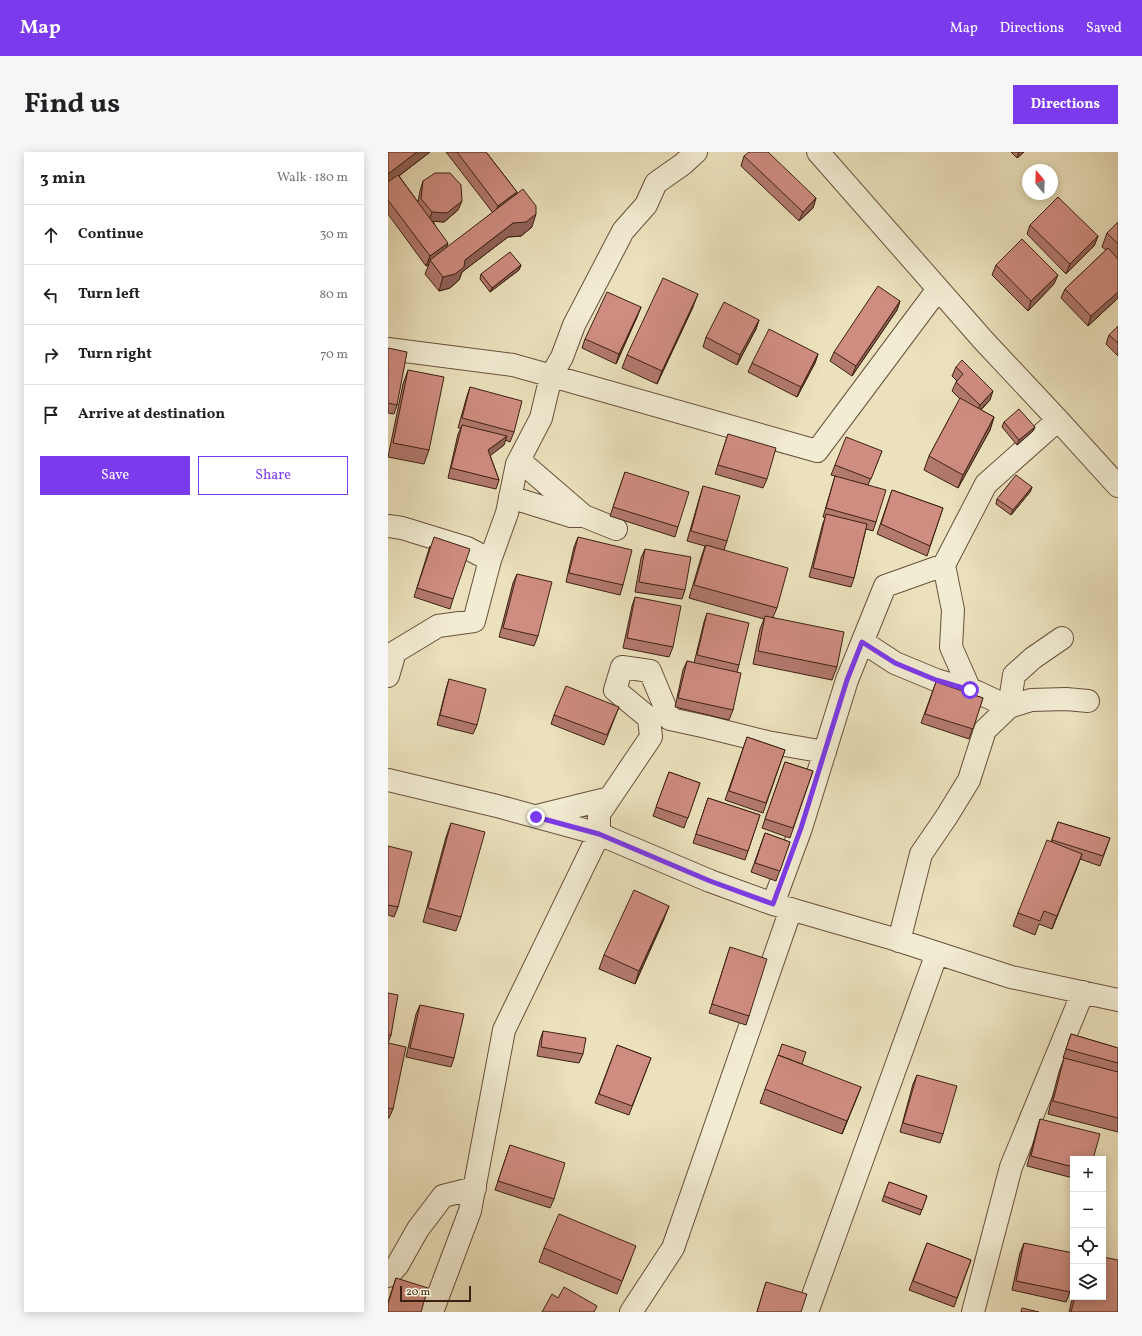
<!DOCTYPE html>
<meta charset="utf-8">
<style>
body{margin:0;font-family:Vollkorn,serif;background:#f6f6f6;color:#202124}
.controls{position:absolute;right:12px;bottom:12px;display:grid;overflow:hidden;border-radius:0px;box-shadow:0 2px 10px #0003}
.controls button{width:36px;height:36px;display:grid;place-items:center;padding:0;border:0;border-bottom:1px solid #e0e0e0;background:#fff;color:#202124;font:20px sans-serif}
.compass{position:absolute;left:634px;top:12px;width:36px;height:36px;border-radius:50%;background:#fff;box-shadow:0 2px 10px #0003;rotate:341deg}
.scale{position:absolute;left:12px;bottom:10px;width:71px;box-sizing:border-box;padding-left:4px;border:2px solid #3c2012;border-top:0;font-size:11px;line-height:14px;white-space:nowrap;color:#3c2012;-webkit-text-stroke:3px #f2ecd3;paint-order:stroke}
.stop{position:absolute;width:12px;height:12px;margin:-9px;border:3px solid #7c3aed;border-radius:50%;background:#fff}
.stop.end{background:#7c3aed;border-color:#fff;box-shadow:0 1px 4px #0008}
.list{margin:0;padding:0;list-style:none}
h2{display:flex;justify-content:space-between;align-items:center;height:52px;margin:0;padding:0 16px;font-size:17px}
h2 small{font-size:13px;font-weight:400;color:#757577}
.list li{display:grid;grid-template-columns:26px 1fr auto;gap:12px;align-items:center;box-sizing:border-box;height:60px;padding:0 16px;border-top:1px solid #e0e0e0}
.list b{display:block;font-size:15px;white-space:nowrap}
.list em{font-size:13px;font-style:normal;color:#757577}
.actions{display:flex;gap:8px;padding:12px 16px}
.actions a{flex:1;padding:9px 0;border:1px solid #7c3aed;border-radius:0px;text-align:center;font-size:14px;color:#7c3aed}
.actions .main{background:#7c3aed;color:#fff}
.icon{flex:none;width:22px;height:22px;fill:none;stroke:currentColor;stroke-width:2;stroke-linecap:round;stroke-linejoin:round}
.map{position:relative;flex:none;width:730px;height:1160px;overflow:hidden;border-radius:0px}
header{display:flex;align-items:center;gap:24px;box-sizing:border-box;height:56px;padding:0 20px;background:#7c3aed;color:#fff}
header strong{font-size:19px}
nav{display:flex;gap:22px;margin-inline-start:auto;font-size:14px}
.intro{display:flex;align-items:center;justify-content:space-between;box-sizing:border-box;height:96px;padding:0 24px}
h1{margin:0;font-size:28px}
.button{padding:10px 18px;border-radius:0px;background:#7c3aed;color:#fff;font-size:14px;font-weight:700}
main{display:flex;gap:24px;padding:0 24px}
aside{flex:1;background:#fff;border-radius:0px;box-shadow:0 2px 10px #0003}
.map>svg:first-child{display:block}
</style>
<header>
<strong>Map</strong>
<nav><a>Map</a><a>Directions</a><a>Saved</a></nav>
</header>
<div class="intro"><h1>Find us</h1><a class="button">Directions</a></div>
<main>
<aside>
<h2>3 min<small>Walk · 180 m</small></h2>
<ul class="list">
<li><svg class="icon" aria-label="ahead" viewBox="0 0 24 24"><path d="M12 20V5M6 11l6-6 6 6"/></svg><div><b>Continue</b></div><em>30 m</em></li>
<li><svg class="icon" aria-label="left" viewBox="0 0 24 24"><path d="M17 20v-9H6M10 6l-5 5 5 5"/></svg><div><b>Turn left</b></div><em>80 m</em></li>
<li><svg class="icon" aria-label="right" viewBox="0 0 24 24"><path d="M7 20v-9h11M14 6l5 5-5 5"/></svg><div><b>Turn right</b></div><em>70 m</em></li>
<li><svg class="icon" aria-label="arrive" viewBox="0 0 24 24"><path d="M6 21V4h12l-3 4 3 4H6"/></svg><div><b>Arrive at destination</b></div></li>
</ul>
<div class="actions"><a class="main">Save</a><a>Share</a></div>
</aside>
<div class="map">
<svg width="730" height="1160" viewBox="0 0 730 1160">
<rect width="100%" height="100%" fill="#ebe1bc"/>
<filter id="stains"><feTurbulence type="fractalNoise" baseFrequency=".005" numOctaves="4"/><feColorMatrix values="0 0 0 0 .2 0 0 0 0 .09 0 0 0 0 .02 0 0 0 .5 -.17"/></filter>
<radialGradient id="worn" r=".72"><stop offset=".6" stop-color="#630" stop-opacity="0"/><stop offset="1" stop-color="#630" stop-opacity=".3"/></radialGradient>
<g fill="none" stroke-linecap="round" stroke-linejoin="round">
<g stroke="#68503c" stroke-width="24">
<path id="minor" d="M 430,0 L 596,189 L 670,268 L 730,334
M 0,197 L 125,213 L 429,299 L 550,137
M 131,308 L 196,364 L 228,377
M 122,345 L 183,364 L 196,364
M 0,374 L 14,376 L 79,396 L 102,408 L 119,361 L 129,312 L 153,266 L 163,224 L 174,205 L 186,173 L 235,79 L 258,53 L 268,31 L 295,12 L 308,0
M 556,413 L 565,458 L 563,495 L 582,538
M 674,486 L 645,506 L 626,523 L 621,555 L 643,548 L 678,547 L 700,549
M 475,490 L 507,511 L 548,528 L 589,540 L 621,555 L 597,578 L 581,628 L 559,664 L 533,702 L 511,789
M 0,524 L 7,500 L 50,474 L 86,469 L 102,408
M 0,628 L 109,654 L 211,682 L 322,729 L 385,752 L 506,787 L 623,825 L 730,848
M 149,664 L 222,646
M 385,752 L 413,676 L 459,528 L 497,434 L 556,413 L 598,332 L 670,268
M 0,1124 L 9,1114 L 30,1077 L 55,1044 L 87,1036
M 44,1160 L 82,1059 L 116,878 L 211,682 L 211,662 L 263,585 L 261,566 L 227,538 L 234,515 L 262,519 L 282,567 L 319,575 L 379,590 L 437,600
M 243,1160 L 285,1096 L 403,757
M 419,1160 L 549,801
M 585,1160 L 623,1015 L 695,840"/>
</g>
<use href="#minor" stroke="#f2ecd3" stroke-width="22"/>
</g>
<path fill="#b2796f" stroke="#3c2012" d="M 0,0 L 42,0 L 11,24 L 30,50 L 32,39 L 35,29 L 70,58 L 56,70 L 45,69 L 59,96 L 105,61 L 58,0 L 98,0 L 129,40 L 128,43 L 144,75 L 133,84 L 120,85 L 74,120 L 71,128 L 62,136 L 51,139 L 37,122 L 41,112 L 38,114 L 0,62 Z
M 623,0 L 636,0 L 629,6 Z
M 356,4 L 428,46 L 425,56 L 411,69 L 353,14 Z
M 730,70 L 730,146 L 700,174 L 673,146 L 677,137 L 718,98 L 714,95 L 719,81 Z
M 642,73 L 710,84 L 706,94 L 678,122 L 639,82 Z
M 133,113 L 131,118 L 102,140 L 92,127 L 93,122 Z
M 608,113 L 666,132 L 640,159 L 604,123 Z
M 512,149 L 509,158 L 464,224 L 442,209 L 446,200 Z
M 253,155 L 249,165 L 228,212 L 194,196 L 197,187 Z
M 305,155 L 269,232 L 234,216 L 239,203 Z
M 371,168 L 368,177 L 349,213 L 315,195 L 318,185 Z
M 730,174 L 730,204 L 718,192 L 721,183 Z
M 0,196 L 9,253 L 6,262 L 0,261 Z
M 430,202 L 427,211 L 409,245 L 360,220 L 364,211 Z
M 568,215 L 602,248 L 593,258 L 606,265 L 602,278 L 570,336 L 536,318 L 541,304 L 572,247 L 564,239 L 568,230 L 569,229 L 564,224 Z
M 20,218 L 41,298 L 36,312 L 0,305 L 15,232 Z
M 82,235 L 126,280 L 122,290 L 117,288 L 116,293 L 102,303 L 111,328 L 108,337 L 60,326 L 70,282 L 73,276 L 70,276 L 79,244 Z
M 616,270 L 647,275 L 645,279 L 629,293 L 614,275 Z
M 340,282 L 379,327 L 375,336 L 327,322 Z
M 494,299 L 480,333 L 488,370 L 485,379 L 478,377 L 466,426 L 463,435 L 421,425 L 435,371 L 437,366 L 435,365 L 447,324 L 443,323 L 447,313 Z
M 237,320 L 290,375 L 287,385 L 222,364 Z
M 315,334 L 339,389 L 336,398 L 389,456 L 385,465 L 449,515 L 444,528 L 365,512 L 372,477 L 376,467 L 301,446 L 313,406 L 317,394 L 299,389 L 312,344 Z
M 644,335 L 642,340 L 623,363 L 608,352 L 609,347 Z
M 504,338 L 555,356 L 539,404 L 489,382 Z
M 190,385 L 235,433 L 232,443 L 178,430 L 186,395 Z
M 42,394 L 65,447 L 62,457 L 26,445 Z
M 257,397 L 297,438 L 294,447 L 247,440 L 253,406 Z
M 129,422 L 150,484 L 146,494 L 111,485 L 125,431 Z
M 247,445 L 285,495 L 281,505 L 235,496 L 244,454 Z
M 319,461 L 351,513 L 349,520 L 345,558 L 341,568 L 287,555 L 295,518 L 299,509 L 306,511 L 316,470 Z
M 61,527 L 89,573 L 85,582 L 49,573 L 58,537 Z
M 548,530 L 595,546 L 581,587 L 533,571 Z
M 231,555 L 216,593 L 163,572 L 166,563 Z
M 359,585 L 397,598 L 375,661 L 337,648 Z
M 397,610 L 425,619 L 402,686 L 374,676 Z
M 281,620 L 312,631 L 296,676 L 265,664 Z
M 320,646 L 372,663 L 357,708 L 305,691 Z
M 670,670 L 722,686 L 712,714 L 692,707 L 664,777 L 651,772 L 647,783 L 625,774 L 630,761 L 663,690 Z
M 63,671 L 73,765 L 68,779 L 35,770 L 58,685 Z
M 377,681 L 402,690 L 388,729 L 363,720 Z
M 0,694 L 10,755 L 6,765 L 0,763 Z
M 276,767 L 247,832 L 211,817 L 216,803 Z
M 342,795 L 361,864 L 358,873 L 321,861 Z
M 0,841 L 3,883 L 0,891 L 5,957 L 1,966 L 0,966 Z
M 32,853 L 66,906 L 63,915 L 18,905 L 28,862 Z
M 155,879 L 195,902 L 191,911 L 149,904 L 152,888 Z
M 683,882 L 730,896 L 730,980 L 660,962 L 671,920 L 676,906 L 675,906 Z
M 229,893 L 263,906 L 241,963 L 207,951 Z
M 529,923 L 555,982 L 552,991 L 512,980 L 525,932 Z
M 473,935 L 454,982 L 372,951 L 377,937 Z
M 652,967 L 685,1007 L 685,1026 L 639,1014 L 649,977 Z
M 122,993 L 166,1047 L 162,1056 L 107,1038 Z
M 501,1030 L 539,1044 L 532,1063 L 494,1049 Z
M 539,1091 L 583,1108 L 566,1155 L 521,1138 Z
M 636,1091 L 682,1140 L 678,1150 L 624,1138 L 632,1101 Z
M 156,1096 L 243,1107 L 229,1142 L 151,1110 Z
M 8,1126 L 0,1160 L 0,1150 Z
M 378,1130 L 413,1160 L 369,1160 Z
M 685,1144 L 685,1145 L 715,1145 L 730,1160 L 681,1160 Z"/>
<path fill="#91635a" stroke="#3c2012" d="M 29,0 L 42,0 L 0,32 L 0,22 Z
M 631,0 L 636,0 L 629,6 Z
M 129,40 L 125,49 L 107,63 L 110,54 Z
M 428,46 L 425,56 L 411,69 L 415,60 Z
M 74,49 L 70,58 L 56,70 L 41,69 L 44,60 Z
M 148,62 L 144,75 L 133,84 L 120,85 L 74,120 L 71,128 L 62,136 L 51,139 L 55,125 L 77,108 L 125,71 Z
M 710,84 L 706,94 L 678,122 L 682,112 Z
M 60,91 L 57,100 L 42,108 L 41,112 L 38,114 L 42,104 Z
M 133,113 L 131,118 L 102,140 L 104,136 Z
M 670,123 L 666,132 L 640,159 L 643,149 Z
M 730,140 L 730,146 L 700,174 L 703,164 Z
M 310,142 L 305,155 L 269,232 L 274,219 Z
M 512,149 L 509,158 L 464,224 L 468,214 Z
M 253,155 L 249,165 L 228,212 L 231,202 Z
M 371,168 L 368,177 L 349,213 L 352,203 Z
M 430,202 L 427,211 L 409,245 L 413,235 Z
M 605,239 L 602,248 L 588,262 L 592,253 Z
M 606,265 L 602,278 L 570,336 L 575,323 Z
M 647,275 L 645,279 L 629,293 L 631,288 Z
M 119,284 L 116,293 L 97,308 L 100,298 Z
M 644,335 L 642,340 L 623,363 L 625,358 Z
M 694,702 L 689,716 L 664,777 L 669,764 Z
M 281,754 L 276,767 L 247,832 L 251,819 Z
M 473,935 L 468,948 L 454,982 L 459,969 Z"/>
<path fill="#cf8d81" stroke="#3c2012" d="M 0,0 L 29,0 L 0,22 Z
M 69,0 L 98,0 L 129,40 L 110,54 Z
M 361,0 L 380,0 L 428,46 L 415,60 L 356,4 Z
M 47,21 L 62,21 L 73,33 L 74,49 L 59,61 L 44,60 L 33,47 L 35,29 Z
M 10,23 L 60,91 L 42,104 L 0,48 L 0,30 Z
M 135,37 L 148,54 L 148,62 L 138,70 L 125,71 L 77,108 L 76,115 L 67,122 L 55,125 L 42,108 Z
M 670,45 L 710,84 L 682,112 L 642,73 Z
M 730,70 L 730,92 L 719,81 Z
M 634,87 L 670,123 L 643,149 L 608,113 Z
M 720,96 L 730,107 L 730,140 L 703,164 L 677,137 Z
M 122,100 L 133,113 L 104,136 L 93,122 Z
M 275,126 L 310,142 L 274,219 L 239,203 Z
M 490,134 L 512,149 L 468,214 L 446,200 Z
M 219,140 L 253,155 L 231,202 L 197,187 Z
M 336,150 L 371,168 L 352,203 L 318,185 Z
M 730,174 L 730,191 L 721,183 Z
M 381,177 L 430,202 L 413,235 L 364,211 Z
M 0,196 L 19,200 L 9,253 L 0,251 Z
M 574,208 L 605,239 L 592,253 L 568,230 L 575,222 L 568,215 Z
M 20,218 L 56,225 L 41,298 L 5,291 Z
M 82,235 L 134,249 L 126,280 L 74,266 Z
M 572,246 L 606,265 L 575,323 L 541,304 Z
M 631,257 L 647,275 L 631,288 L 616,270 Z
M 74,273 L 119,284 L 100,298 L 111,328 L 63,316 Z
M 340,282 L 388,296 L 379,327 L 330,313 Z
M 458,285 L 494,299 L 483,327 L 447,313 Z
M 237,320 L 301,340 L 290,375 L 225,355 Z
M 628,323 L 644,335 L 625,358 L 609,347 Z
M 447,324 L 498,338 L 488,370 L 438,356 Z
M 315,334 L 352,344 L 339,389 L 303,379 Z
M 504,338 L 555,356 L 542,394 L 493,372 Z
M 438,362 L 479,372 L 466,426 L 425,416 Z
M 46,385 L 82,397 L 65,447 L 29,436 Z
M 190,385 L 244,398 L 235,433 L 181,421 Z
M 318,393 L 400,416 L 389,456 L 306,433 Z
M 257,397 L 303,405 L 297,438 L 251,430 Z
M 129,422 L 164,430 L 150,484 L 115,476 Z
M 247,445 L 293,454 L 285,495 L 239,486 Z
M 319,461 L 361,471 L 351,513 L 309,503 Z
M 377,464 L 456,480 L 449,515 L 370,499 Z
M 299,509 L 353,521 L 345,558 L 290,546 Z
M 61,527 L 98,537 L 89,573 L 52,563 Z
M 548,530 L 595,546 L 585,577 L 537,562 Z
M 178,534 L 231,555 L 219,583 L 166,563 Z
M 359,585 L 397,598 L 378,651 L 341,639 Z
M 397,610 L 425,619 L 405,676 L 377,667 Z
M 281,620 L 312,631 L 300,666 L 268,655 Z
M 320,646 L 372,663 L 360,699 L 308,682 Z
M 670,670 L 722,686 L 715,704 L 664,688 Z
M 63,671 L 97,680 L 73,765 L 40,756 Z
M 377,681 L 402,690 L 392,719 L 367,711 Z
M 659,688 L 694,702 L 669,764 L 656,759 L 652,769 L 630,761 Z
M 0,694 L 24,700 L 10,755 L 0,753 Z
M 246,738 L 281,754 L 251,819 L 216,803 Z
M 342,795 L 379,807 L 361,864 L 324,852 Z
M 0,841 L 10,843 L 3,883 L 0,883 Z
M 32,853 L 76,862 L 66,906 L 22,896 Z
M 155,879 L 198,886 L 195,902 L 153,895 Z
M 683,882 L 730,896 L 730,911 L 678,897 Z
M 0,891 L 18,895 L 5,957 L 0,956 Z
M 394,892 L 418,900 L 414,912 L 390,903 L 390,904 Z
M 229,893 L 263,906 L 244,954 L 211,942 Z
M 390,903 L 473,935 L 459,969 L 377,937 Z
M 676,906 L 730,920 L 730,966 L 665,949 Z
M 529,923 L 569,934 L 555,982 L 515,971 Z
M 652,967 L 712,982 L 705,1007 L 685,1007 L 685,1015 L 643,1004 Z
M 122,993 L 177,1011 L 166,1047 L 110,1029 Z
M 501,1030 L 539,1044 L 534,1058 L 496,1044 Z
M 171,1062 L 248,1094 L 234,1129 L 156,1096 Z
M 539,1091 L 583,1108 L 569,1146 L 525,1129 Z
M 636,1091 L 685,1101 L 685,1124 L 682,1140 L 628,1129 Z
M 715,1105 L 730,1108 L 730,1160 L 683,1160 L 687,1145 L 715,1145 Z
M 8,1126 L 40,1136 L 33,1160 L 0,1160 L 0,1152 Z
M 378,1130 L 419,1142 L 413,1160 L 369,1160 Z
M 176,1135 L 209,1154 L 206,1160 L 154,1160 L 164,1142 L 170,1146 Z
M 634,1156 L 651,1160 L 633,1160 Z"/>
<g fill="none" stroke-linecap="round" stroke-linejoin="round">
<path stroke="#7c3aed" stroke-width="5" d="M 148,665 L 211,682 L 322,729 L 385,752 L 413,676 L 459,528 L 474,490 L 507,511 L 548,528 L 582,538"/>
</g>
<rect width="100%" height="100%" filter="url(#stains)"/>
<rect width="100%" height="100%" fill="url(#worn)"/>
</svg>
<div class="controls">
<button>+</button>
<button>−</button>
<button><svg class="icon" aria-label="locate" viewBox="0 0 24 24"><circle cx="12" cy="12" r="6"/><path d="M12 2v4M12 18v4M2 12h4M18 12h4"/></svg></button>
<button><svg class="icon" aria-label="layers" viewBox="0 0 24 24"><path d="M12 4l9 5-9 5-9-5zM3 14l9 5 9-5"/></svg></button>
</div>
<svg class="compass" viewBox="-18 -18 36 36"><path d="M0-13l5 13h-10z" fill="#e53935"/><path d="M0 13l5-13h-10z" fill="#757577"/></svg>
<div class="scale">20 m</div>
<div class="stop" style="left:582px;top:538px"></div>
<div class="stop end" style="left:148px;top:665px"></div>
</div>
</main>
